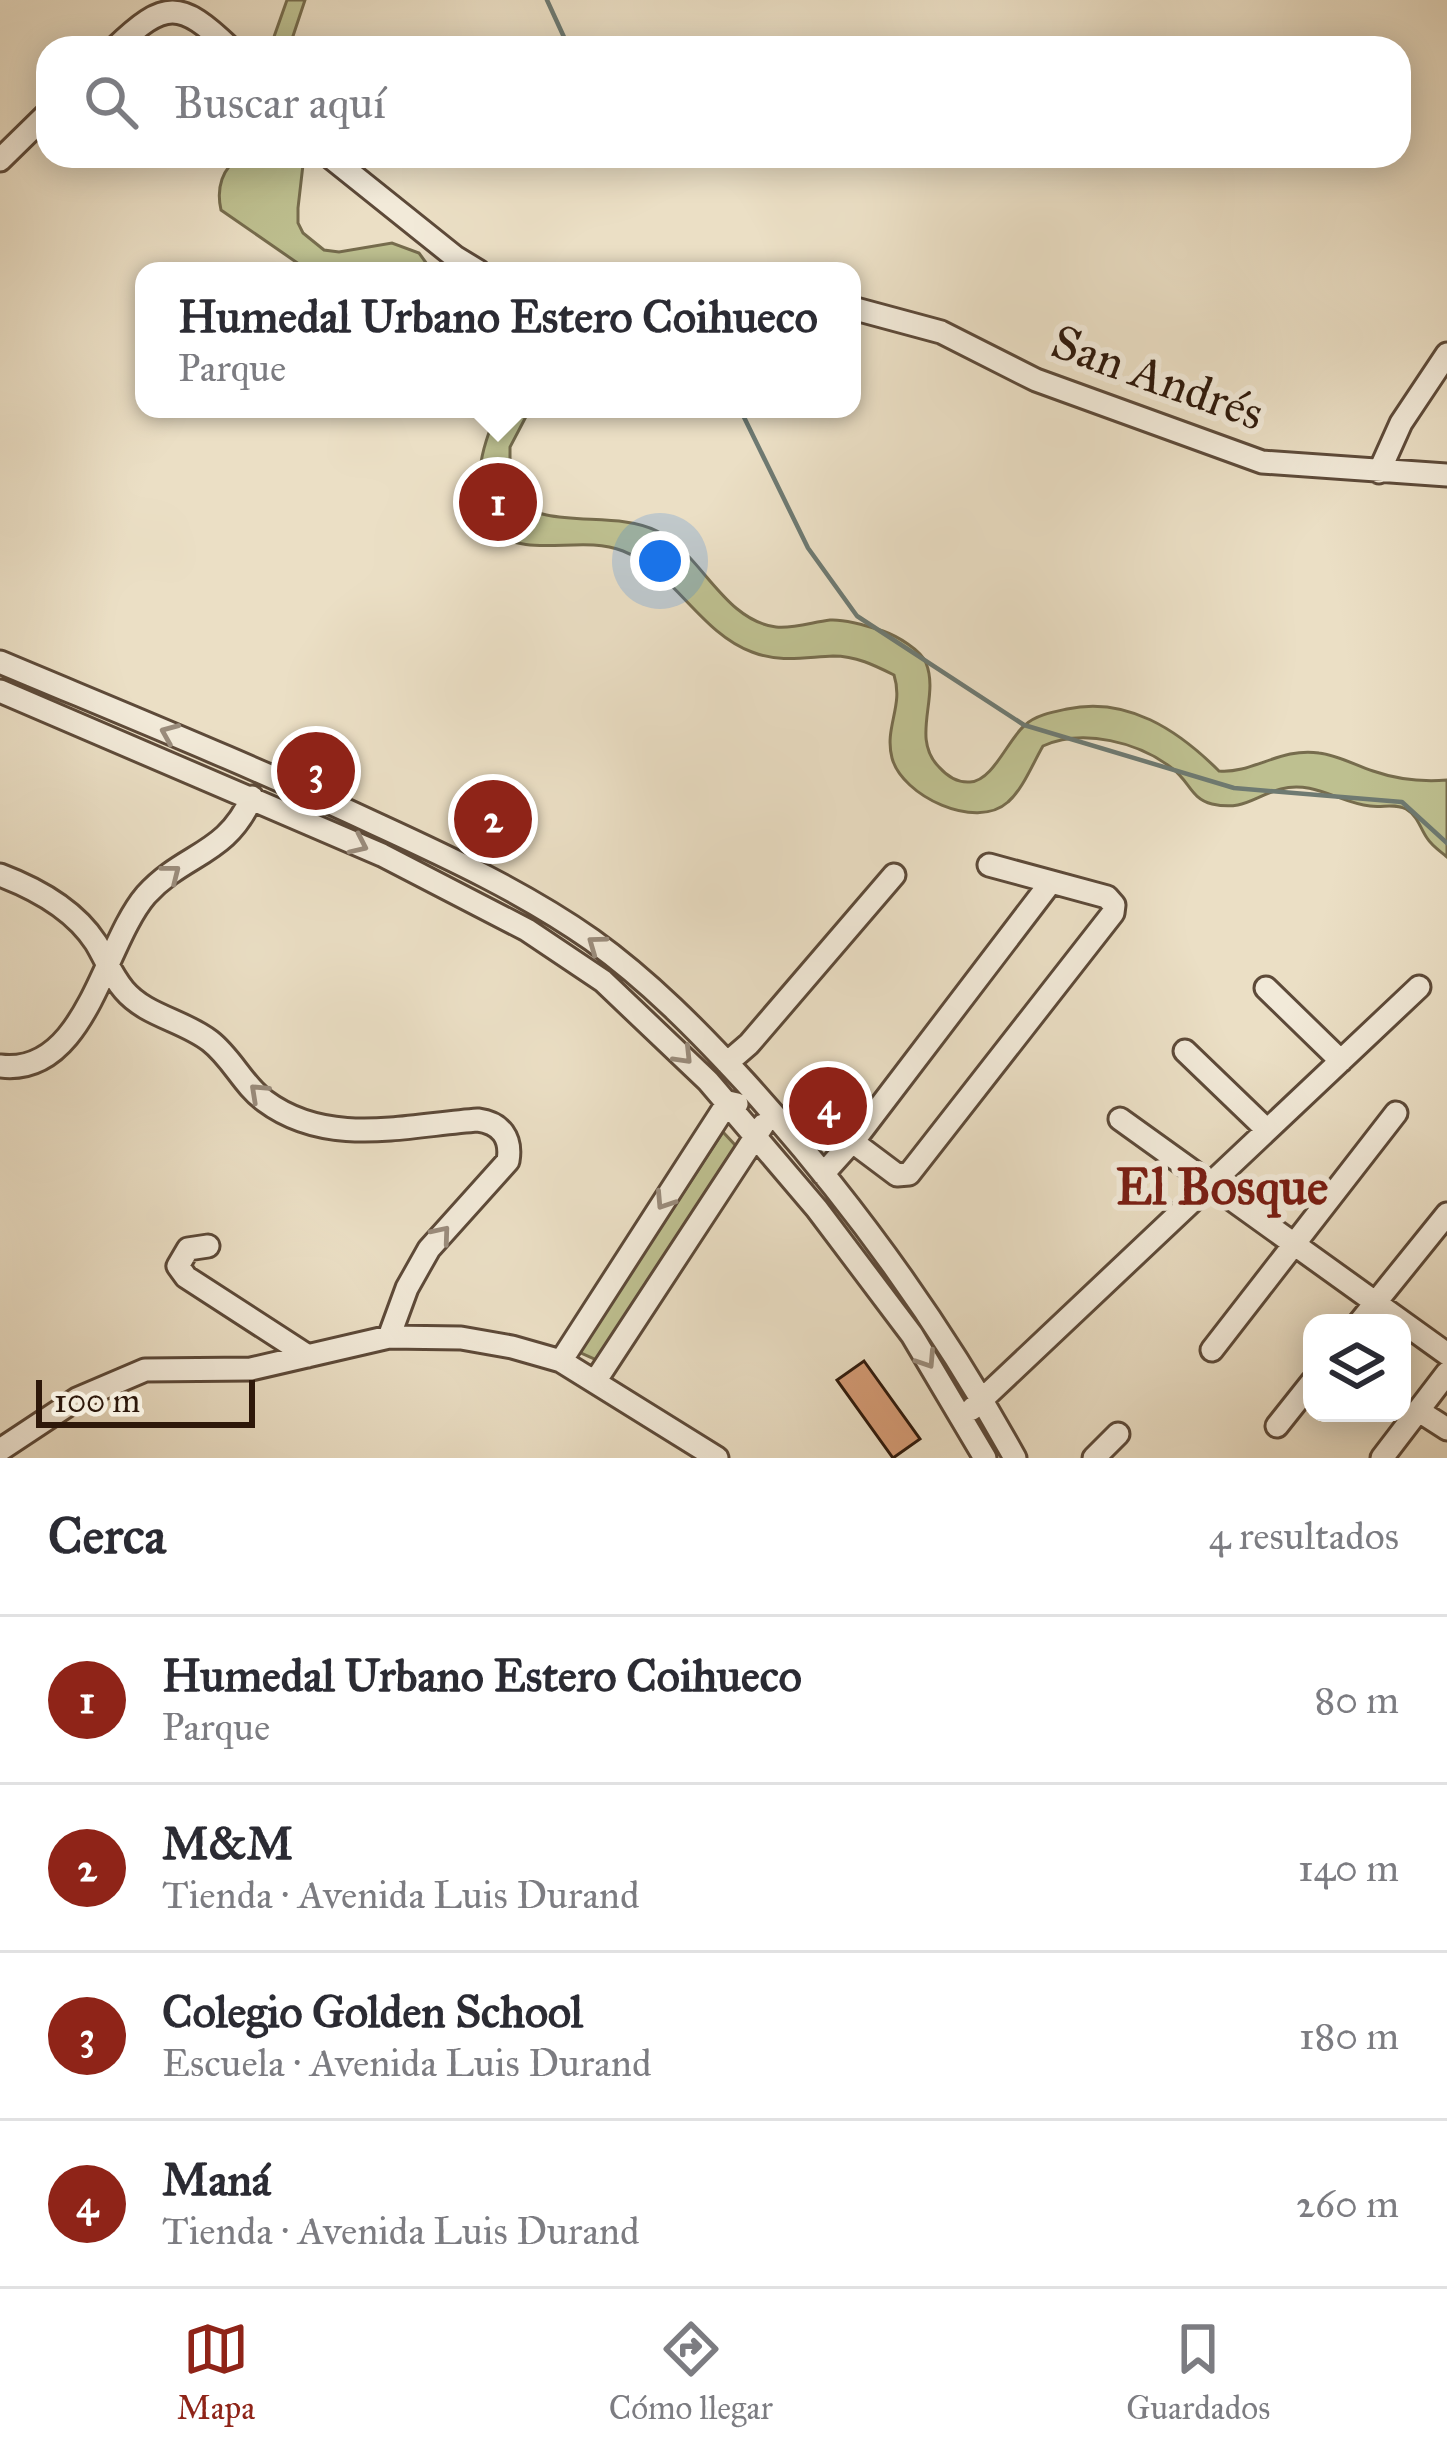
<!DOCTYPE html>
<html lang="es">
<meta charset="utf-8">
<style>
body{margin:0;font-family:"IM FELL Great Primer",serif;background:#f7f7f7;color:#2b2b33}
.controls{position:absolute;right:36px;bottom:36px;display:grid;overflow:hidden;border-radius:24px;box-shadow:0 6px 30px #0003}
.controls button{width:108px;height:108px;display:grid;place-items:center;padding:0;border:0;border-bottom:3px solid #e1e1e2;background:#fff;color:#2b2b33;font:60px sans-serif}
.scale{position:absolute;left:36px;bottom:30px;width:219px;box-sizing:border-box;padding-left:12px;border:6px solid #2e180a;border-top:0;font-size:33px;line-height:42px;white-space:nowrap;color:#2e180a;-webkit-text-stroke:9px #f2ead9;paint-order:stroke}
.you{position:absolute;left:660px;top:561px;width:42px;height:42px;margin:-30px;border:9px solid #fff;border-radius:50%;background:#1a73e8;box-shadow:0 0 0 18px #1a73e833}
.badge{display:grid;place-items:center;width:78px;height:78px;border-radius:50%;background:#8f2418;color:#fff;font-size:39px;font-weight:700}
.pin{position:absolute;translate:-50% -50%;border:6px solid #fff;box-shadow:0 3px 12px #0006}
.popup{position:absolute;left:135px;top:262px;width:726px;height:156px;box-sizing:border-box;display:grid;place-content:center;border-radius:24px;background:#fff;filter:drop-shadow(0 3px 9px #0005);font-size:39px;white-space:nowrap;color:#7c7c81}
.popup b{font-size:45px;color:#2b2b33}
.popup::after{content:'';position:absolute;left:50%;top:100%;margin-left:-24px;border:24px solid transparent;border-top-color:#fff}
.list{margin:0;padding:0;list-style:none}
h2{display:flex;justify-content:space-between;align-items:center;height:156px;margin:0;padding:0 48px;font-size:51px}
h2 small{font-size:39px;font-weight:400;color:#7c7c81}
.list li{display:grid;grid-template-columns:78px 1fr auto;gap:36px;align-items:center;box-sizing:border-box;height:168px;padding:0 48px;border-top:3px solid #e1e1e2}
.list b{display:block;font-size:45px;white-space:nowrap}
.list p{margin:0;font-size:39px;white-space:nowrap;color:#7c7c81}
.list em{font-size:39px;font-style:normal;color:#7c7c81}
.icon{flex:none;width:66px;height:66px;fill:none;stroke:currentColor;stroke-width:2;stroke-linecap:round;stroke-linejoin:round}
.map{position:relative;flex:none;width:1447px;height:1458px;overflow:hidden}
.search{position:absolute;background:#fff;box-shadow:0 6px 30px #0003;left:36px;right:36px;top:36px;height:132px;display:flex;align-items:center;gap:30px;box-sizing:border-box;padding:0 42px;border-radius:36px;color:#7c7c81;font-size:45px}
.sheet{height:828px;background:#fff}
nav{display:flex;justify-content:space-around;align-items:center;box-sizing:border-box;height:168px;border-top:3px solid #e1e1e2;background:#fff;font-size:33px;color:#7c7c81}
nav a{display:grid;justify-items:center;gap:6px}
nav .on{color:#8f2418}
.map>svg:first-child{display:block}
</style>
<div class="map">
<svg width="1447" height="1458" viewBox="0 0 1447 1458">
<rect width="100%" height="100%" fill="#ebdfc5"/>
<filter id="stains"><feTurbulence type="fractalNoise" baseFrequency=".00167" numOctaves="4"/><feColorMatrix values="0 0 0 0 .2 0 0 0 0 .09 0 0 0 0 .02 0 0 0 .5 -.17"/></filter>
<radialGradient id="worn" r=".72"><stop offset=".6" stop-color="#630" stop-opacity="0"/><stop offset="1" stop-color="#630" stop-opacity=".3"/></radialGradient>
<path fill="#bec090" stroke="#766c4d" stroke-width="3" d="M 287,0 L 305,0 L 289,48 L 270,48 Z
M 241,156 L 304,156 L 298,208 L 298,223 L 303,233 L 324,250 L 339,252 L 392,243 L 419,253 L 432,271 L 309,271 L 221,210 C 216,188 222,168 241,156 Z
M 498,409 L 530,409 L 510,447 L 510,497 C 546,532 613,509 657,531 C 701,553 723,620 776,627 C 793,629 813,622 830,620 C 846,619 868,626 883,631 C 897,636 921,650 926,663 C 940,697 910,738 939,767 C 947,776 957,783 970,782 C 993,781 1008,739 1025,725 C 1036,715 1053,712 1067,709 C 1127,696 1178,730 1219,771 C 1252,774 1281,747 1319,753 C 1337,755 1355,765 1373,771 C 1396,779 1422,782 1447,780 L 1447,857 C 1440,851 1432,846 1427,838 C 1420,828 1418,816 1406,809 C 1393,803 1383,808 1370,806 C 1340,803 1313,780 1281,789 C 1252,797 1244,811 1212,804 C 1191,799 1189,781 1173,769 C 1139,742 1083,728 1043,746 C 1033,763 1023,789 1008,802 C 976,831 902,796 892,758 C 884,727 904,706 894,675 C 874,665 856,656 833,656 C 806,657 780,663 752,652 C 700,633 674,571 623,551 C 579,534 531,560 490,531 C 472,481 479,456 498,409 Z
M 723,1132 L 736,1146 L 599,1361 L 579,1352 Z"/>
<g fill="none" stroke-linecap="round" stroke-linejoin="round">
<path stroke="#6e7a72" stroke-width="4.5" d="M 547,0 L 569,48
M 740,409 L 808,548 L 857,616 L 1024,725 L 1234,788 L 1402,802 L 1447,843"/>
</g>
<path fill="#d59b75" stroke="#2e180a" stroke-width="3" d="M 864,1361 L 920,1439 L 893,1458 L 837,1380 Z"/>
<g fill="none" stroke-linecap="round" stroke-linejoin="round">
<g stroke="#5d4a39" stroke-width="27">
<path id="minor" d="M 115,48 C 165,0 180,0 230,48
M 329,156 L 455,257 L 478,271
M 0,160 L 48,113
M 852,308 L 941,332 L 1036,380 L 1262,462 L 1447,475
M 1379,472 L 1401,423 L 1447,354
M 0,662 C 126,715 252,766 376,824 C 450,858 525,893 592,940 C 649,981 698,1031 745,1082 C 849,1197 940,1322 1015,1458
M 0,691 L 382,855 L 527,930 L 603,981 L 708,1081 L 817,1209 L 912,1335 L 985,1458
M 0,875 C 37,889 74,909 96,943 C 105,958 112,976 124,990 C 146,1016 183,1020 210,1041 C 232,1058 243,1085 265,1101 C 328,1148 407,1125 478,1120 C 501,1123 512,1138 508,1161 L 429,1249 L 407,1288 L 389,1337
M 1266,988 L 1341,1061
M 1185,1051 L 1266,1129
M 727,1063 L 749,1044 L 894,875
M 0,1066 C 86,1077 103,945 146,895 C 185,852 226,856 252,797
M 1120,1119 L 1447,1354
M 853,1142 L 897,1175 L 909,1174 L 1113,913 L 1114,905 L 1107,897 L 989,865
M 823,1174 L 859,1134 L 1051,882
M 208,1246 L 188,1249 L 178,1266 L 186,1277 L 308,1356
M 1359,1323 L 1447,1214
M 1212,1350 L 1396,1113
M 561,1361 L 728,1102 L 737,1104
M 596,1380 L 763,1125
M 972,1409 L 1419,987
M 1419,1411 L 1447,1429
M 1277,1426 L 1312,1382
M 0,1450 L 77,1399 L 145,1370 L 251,1369 L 389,1337 L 461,1338 L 512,1347 L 561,1361 L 717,1458
M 1094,1458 L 1118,1434
M 1382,1458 L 1447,1373"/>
</g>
<use href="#minor" stroke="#f2ead9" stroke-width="21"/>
</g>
<defs><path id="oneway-chevron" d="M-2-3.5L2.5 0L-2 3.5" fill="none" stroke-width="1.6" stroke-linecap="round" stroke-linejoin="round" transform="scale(3)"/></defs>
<g stroke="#9a8c7c">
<use href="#oneway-chevron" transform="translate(169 733) rotate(-157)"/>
<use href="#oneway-chevron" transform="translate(359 845) rotate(25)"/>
<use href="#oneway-chevron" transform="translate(172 873) rotate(-38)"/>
<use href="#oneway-chevron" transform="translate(596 944) rotate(-144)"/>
<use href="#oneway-chevron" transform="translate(684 1056) rotate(46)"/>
<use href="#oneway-chevron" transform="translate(258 1092) rotate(-137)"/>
<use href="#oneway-chevron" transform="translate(664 1201) rotate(123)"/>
<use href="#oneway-chevron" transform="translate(442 1234) rotate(-50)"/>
<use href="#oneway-chevron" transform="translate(927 1360) rotate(57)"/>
</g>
<g text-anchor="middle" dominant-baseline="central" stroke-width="12" stroke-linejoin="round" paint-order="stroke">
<g font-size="48" fill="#2e180a" stroke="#f2ead9">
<text transform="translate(1158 377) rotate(20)">San Andrés</text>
</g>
<g font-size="51" font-weight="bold" fill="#7a1f14" stroke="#f2ead9">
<text x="1222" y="1187">El Bosque</text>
</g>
</g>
<rect width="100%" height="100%" filter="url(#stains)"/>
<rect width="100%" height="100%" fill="url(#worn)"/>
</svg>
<div class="controls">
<button><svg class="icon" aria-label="layers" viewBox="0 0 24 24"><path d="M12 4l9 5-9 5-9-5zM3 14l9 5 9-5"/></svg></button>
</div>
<div class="scale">100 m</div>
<div class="you"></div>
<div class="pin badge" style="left:498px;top:502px">1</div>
<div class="popup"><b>Humedal Urbano Estero Coihueco</b>Parque</div>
<div class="pin badge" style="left:493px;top:819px">2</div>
<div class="pin badge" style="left:316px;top:771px">3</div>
<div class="pin badge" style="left:828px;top:1106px">4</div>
<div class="search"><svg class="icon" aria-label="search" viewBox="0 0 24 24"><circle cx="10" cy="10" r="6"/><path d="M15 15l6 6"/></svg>Buscar aquí</div>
</div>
<section class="sheet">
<h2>Cerca<small>4 resultados</small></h2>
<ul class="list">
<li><span class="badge">1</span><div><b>Humedal Urbano Estero Coihueco</b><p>Parque</p></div><em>80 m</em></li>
<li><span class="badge">2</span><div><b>M&amp;M</b><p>Tienda · Avenida Luis Durand</p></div><em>140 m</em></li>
<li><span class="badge">3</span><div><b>Colegio Golden School</b><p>Escuela · Avenida Luis Durand</p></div><em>180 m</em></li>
<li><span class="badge">4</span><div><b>Maná</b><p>Tienda · Avenida Luis Durand</p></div><em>260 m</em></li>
</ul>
</section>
<nav>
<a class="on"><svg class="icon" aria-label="map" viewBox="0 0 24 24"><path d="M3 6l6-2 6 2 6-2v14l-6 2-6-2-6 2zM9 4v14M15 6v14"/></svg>Mapa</a>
<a><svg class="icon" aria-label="directions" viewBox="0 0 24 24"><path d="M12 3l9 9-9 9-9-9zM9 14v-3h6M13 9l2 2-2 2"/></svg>Cómo llegar</a>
<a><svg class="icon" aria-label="saved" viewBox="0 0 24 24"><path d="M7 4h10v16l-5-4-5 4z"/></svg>Guardados</a>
</nav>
